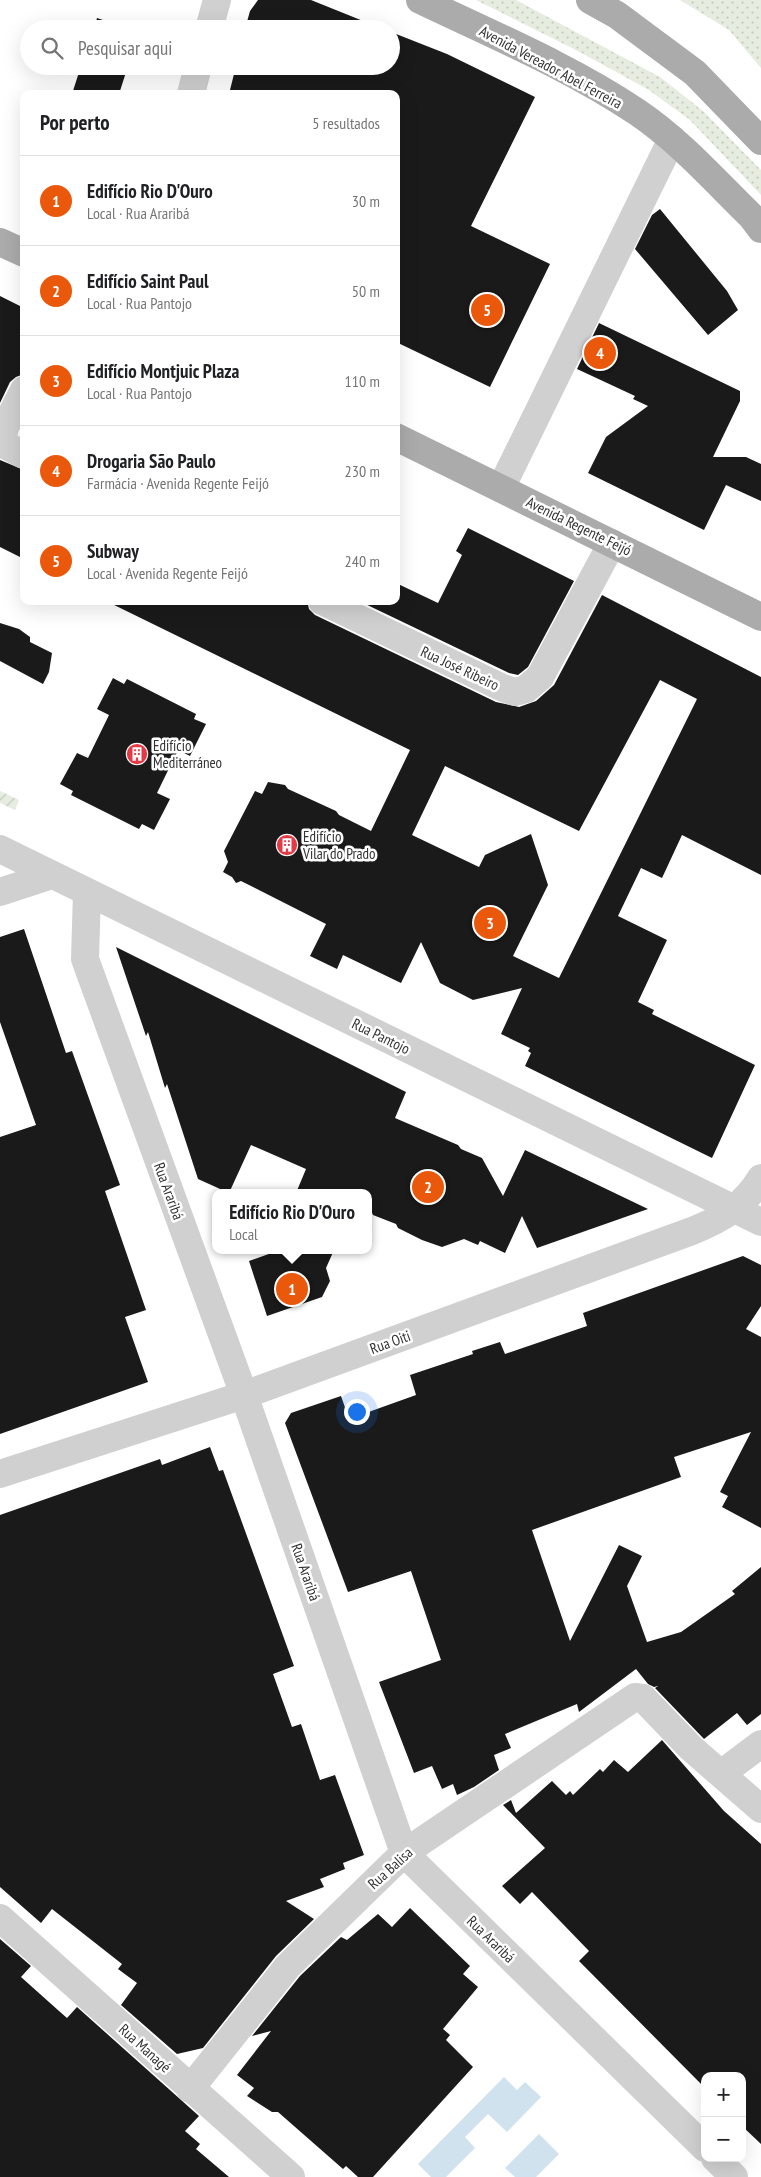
<!DOCTYPE html>
<html lang="pt">
<meta charset="utf-8">
<style>
body{margin:0;font-family:"PT Sans Narrow",sans-serif;background:#f6f6f6;color:#202124}
.controls{position:absolute;right:15px;bottom:15px;display:grid;overflow:hidden;border-radius:10px;box-shadow:0 5px 20px #0002}
.controls button{width:45px;height:45px;display:grid;place-items:center;padding:0;border:0;border-bottom:1px solid #e0e0e0;background:#fff;color:#202124;font:25px sans-serif}
.you{position:absolute;left:356px;top:1411px;width:18px;height:18px;margin:-12px;border:4px solid #fff;border-radius:50%;background:#1a73e8;box-shadow:0 0 0 8px #1a73e833}
.badge{display:grid;place-items:center;width:32px;height:32px;border-radius:50%;background:#ea580c;color:#fff;font-size:16px;font-weight:700}
.pin{position:absolute;translate:-50% -50%;border:2px solid #fff;box-shadow:0 1px 5px #0006}
.popup{position:absolute;left:212px;top:1189px;width:160px;height:65px;box-sizing:border-box;display:grid;place-content:center;border-radius:10px;background:#fff;filter:drop-shadow(0 1px 4px #0005);font-size:16px;white-space:nowrap;color:#757577}
.popup b{font-size:19px;color:#202124}
.popup::after{content:'';position:absolute;left:50%;top:100%;margin-left:-10px;border:10px solid transparent;border-top-color:#fff}
.list{margin:0;padding:0;list-style:none}
h2{display:flex;justify-content:space-between;align-items:center;height:65px;margin:0;padding:0 20px;font-size:21px}
h2 small{font-size:16px;font-weight:400;color:#757577}
.list li{display:grid;grid-template-columns:32px 1fr auto;gap:15px;align-items:center;box-sizing:border-box;height:90px;padding:0 20px;border-top:1px solid #e0e0e0}
.list b{display:block;font-size:19px;white-space:nowrap}
.list p{margin:0;font-size:16px;white-space:nowrap;color:#757577}
.list em{font-size:16px;font-style:normal;color:#757577}
.icon{flex:none;width:28px;height:28px;fill:none;stroke:currentColor;stroke-width:2;stroke-linecap:round;stroke-linejoin:round}
.map{position:relative;flex:none;width:761px;height:2177px;overflow:hidden}
.search{position:absolute;background:#fff;box-shadow:0 5px 20px #0002;left:20px;top:20px;width:380px;height:55px;display:flex;align-items:center;gap:12px;box-sizing:border-box;padding:0 18px;border-radius:28px;color:#757577;font-size:19px}
.panel{position:absolute;background:#fff;box-shadow:0 5px 20px #0002;left:20px;top:90px;width:380px;height:515px;border-radius:10px}
.map>svg:first-child{display:block}
</style>
<div class="map">
<svg width="761" height="2177" viewBox="0 0 761 2177">
<defs>
<pattern id="grass-dots" width="8" height="8" patternUnits="userSpaceOnUse" patternTransform="scale(1.25)"><rect width="8" height="8" fill="#e6ecdf"/><path d="M2 2h.1M6 6h.1" fill="none" stroke="#c6cbc0" stroke-width="1.8" stroke-linecap="round"/></pattern>
<pattern id="garden-furrows" width="10" height="10" patternUnits="userSpaceOnUse" patternTransform="scale(1.25)"><rect width="10" height="10" fill="#e6ecdf"/><path d="M-1 1l2-2M0 10L10 0M9 11l2-2" fill="none" stroke="#c6cbc0"/></pattern>
</defs>
<rect width="100%" height="100%" fill="#fff"/>
<path fill="url(#grass-dots)" d="M 476,0 L 516,0 L 660,77 L 703,111 L 761,170 L 761,195 L 690,120 L 649,90 L 578,51 Z
M 680,0 L 761,0 L 761,68 L 729,30 Z"/>
<path fill="url(#garden-furrows)" d="M 0,791 L 19,800 L 15,810 L 0,803 Z"/>
<path fill="#cfe2ee" d="M 504,2077 L 517,2090 L 525,2082 L 541,2097 L 507,2132 L 488,2114 L 465,2137 L 475,2148 L 446,2177 L 431,2177 L 418,2164 Z
M 539,2134 L 559,2154 L 536,2177 L 515,2177 L 505,2168 Z"/>
<path fill="#1a1a1a" fill-rule="evenodd" d="M 258,0 L 311,0 L 383,29 L 245,29 L 250,11 Z
M 97,18 L 130,29 L 94,29 Z
M 391,32 L 447,54 L 535,97 L 471,226 L 550,264 L 490,387 L 396,342 L 396,94 L 229,94 L 236,66 L 391,66 Z
M 81,66 L 128,66 L 119,94 L 72,94 Z
M 660,209 L 727,291 L 738,310 L 708,335 L 635,249 L 652,215 Z
M 0,296 L 24,308 L 24,374 L 16,377 L 10,382 L 0,403 Z
M 599,323 L 740,391 L 740,401 L 713,457 L 746,457 L 761,464 L 761,501 L 726,485 L 704,530 L 588,473 L 606,437 L 648,406 L 633,399 L 635,396 L 577,369 Z
M 0,460 L 24,470 L 24,559 L 0,547 Z
M 468,528 L 574,581 L 528,667 L 518,675 L 509,673 L 359,601 L 396,601 L 396,583 L 438,603 L 462,555 L 456,551 Z
M 602,595 L 761,677 L 761,875 L 682,835 L 662,878 L 641,868 L 618,916 L 667,940 L 638,1002 L 654,1010 L 652,1014 L 755,1065 L 712,1158 L 525,1066 L 531,1053 L 528,1051 L 530,1048 L 501,1034 L 522,988 L 473,1000 L 440,983 L 421,942 L 401,983 L 343,955 L 337,969 L 310,956 L 326,924 L 241,881 L 236,883 L 232,877 L 223,872 L 228,862 L 224,851 L 255,791 L 262,794 L 268,782 L 285,785 L 288,789 L 336,811 L 339,815 L 371,831 L 410,750 L 106,601 L 307,601 L 309,609 L 315,615 L 496,702 L 519,707 L 536,701 L 554,685 ZM 660,680 L 697,699 L 559,978 L 513,956 L 548,885 L 531,834 L 485,855 L 479,867 L 412,835 L 445,766 L 579,831 Z
M 0,623 L 19,629 L 30,637 L 30,642 L 52,653 L 49,672 L 43,684 L 0,661 Z
M 113,678 L 124,684 L 127,679 L 196,714 L 194,719 L 206,724 L 190,756 L 178,750 L 157,793 L 170,799 L 154,830 L 142,824 L 139,829 L 71,795 L 73,791 L 60,784 L 77,753 L 88,758 L 109,715 L 97,709 Z
M 24,929 L 66,1053 L 72,1051 L 120,1185 L 105,1191 L 146,1310 L 125,1317 L 148,1382 L 0,1434 L 0,1137 L 36,1125 L 0,1022 L 0,937 Z
M 116,947 L 406,1092 L 395,1118 L 458,1145 L 461,1149 L 482,1158 L 503,1196 L 525,1150 L 648,1209 L 537,1248 L 522,1216 L 505,1253 L 480,1241 L 478,1245 L 464,1239 L 442,1247 L 422,1240 L 398,1228 L 396,1224 L 373,1215 L 368,1204 L 368,1193 L 296,1193 L 306,1169 L 251,1145 L 229,1193 L 198,1179 L 167,1084 L 165,1088 L 148,1032 L 146,1036 Z
M 280,1250 L 334,1250 L 326,1268 L 330,1281 L 322,1297 L 267,1316 L 249,1261 Z
M 743,1256 L 761,1265 L 761,1306 L 746,1329 L 761,1337 L 761,1528 L 722,1507 L 728,1496 L 720,1492 L 751,1432 L 674,1457 L 681,1477 L 532,1530 L 570,1641 L 619,1545 L 642,1556 L 627,1586 L 647,1642 L 681,1632 L 735,1594 L 732,1591 L 761,1567 L 761,1714 L 747,1725 L 737,1713 L 704,1739 L 655,1688 L 658,1686 L 654,1687 L 648,1684 L 636,1669 L 579,1712 L 577,1704 L 505,1734 L 511,1748 L 494,1755 L 499,1770 L 474,1787 L 457,1795 L 453,1784 L 442,1789 L 432,1766 L 414,1773 L 379,1682 L 441,1660 L 411,1571 L 348,1592 L 285,1423 L 291,1413 L 341,1396 L 349,1419 L 416,1395 L 410,1375 L 473,1354 L 472,1351 L 500,1342 L 505,1354 L 587,1326 L 583,1313 Z
M 210,1447 L 219,1471 L 223,1470 L 294,1666 L 273,1674 L 292,1727 L 301,1724 L 320,1780 L 335,1775 L 364,1855 L 343,1863 L 345,1869 L 320,1879 L 324,1887 L 286,1901 L 314,1919 L 276,1956 L 203,2048 L 177,2054 L 121,2005 L 137,1983 L 118,1969 L 122,1964 L 52,1909 L 41,1923 L 0,1887 L 0,1515 L 160,1459 L 162,1465 Z
M 662,1740 L 724,1811 L 761,1844 L 761,2144 L 742,2126 L 742,2076 L 705,2076 L 705,2088 L 579,1961 L 589,1951 L 532,1892 L 520,1904 L 502,1886 L 545,1848 L 503,1805 L 511,1800 L 516,1813 L 552,1781 L 566,1795 L 570,1791 L 573,1795 L 600,1769 L 603,1772 L 614,1760 L 628,1772 Z
M 410,1908 L 470,1966 L 463,1974 L 478,1987 L 443,2029 L 450,2035 L 446,2040 L 473,2067 L 373,2177 L 358,2177 L 346,2166 L 343,2169 L 278,2112 L 272,2112 L 247,2096 L 254,2088 L 237,2075 L 271,2031 L 252,2036 L 300,1976 L 341,1937 L 347,1940 L 378,1914 L 392,1927 Z
M 0,1939 L 31,1966 L 21,1977 L 59,2011 L 67,2018 L 77,2007 L 199,2116 L 185,2131 L 200,2144 L 196,2149 L 229,2177 L 0,2177 Z"/>
<g fill="none" stroke-linecap="round" stroke-linejoin="round">
<path stroke="#d0d0d0" stroke-width="28" d="M 209,29 L 217,0
M 191,94 L 198,66
M 24,390 L 5,427 L 2,440 L 5,445 L 24,455
M 501,488 L 672,139
M 322,601 L 503,688 L 515,692 L 526,689 L 540,677 L 612,543
M 0,849 L 761,1222
M 0,892 L 52,875
M 87,892 L 85,959 L 244,1395 L 404,1853 L 705,2148
M 0,1474 L 244,1395 L 692,1231 C 722,1219 744,1206 761,1178
M 721,1774 L 761,1744
M 0,1918 L 291,2177
M 190,2089 L 288,1966 L 404,1853 L 635,1697 L 643,1698 L 691,1748 L 761,1809
M 715,2158 L 734,2177"/>
<path stroke="#ababab" stroke-width="28" d="M 420,0 C 493,35 570,67 637,112 C 680,141 715,181 752,217 L 761,229
M 590,0 L 617,15 L 695,73 L 761,141
M 0,242 L 24,253
M 396,437 L 761,617"/>
</g>
<defs>
<g id="building-disc" transform="scale(1.125)"><circle r="9.5" fill="#e63946" stroke="#fff"/><path d="M-4-6H4V6H1V3H-1V6H-4ZM-2.5-4.3h1.7v1.8h-1.7ZM.8-4.3h1.7v1.8H.8ZM-2.5-1h1.7V.8h-1.7ZM.8-1h1.7V.8H.8Z" fill="#fff"/></g>
</defs>
<g fill-rule="evenodd">
<use href="#building-disc" x="137" y="754"/>
<use href="#building-disc" x="287" y="845"/>
</g>
<g text-anchor="middle" dominant-baseline="central" stroke-width="5" stroke-linejoin="round" paint-order="stroke">
<g font-size="15" fill="#333" stroke="#fff">
<text transform="translate(551 67) rotate(28)">Avenida Vereador Abel Ferreira</text>
<text transform="translate(579 526) rotate(26)">Avenida Regente Feijó</text>
<text transform="translate(460 668) rotate(25)">Rua José Ribeiro</text>
<text transform="translate(381 1036) rotate(26)">Rua Pantojo</text>
<text transform="translate(169 1191) rotate(70)">Rua Araribá</text>
<text transform="translate(390 1342) rotate(-20)">Rua Oiti</text>
<text transform="translate(306 1572) rotate(71)">Rua Araribá</text>
<text transform="translate(390 1868) rotate(-42)">Rua Balisa</text>
<text transform="translate(491 1939) rotate(44)">Rua Araribá</text>
<text transform="translate(145 2048) rotate(42)">Rua Managé</text>
</g>
<g font-size="15" fill="#333" stroke="#fff" text-anchor="start">
<text x="153" y="745">Edifício<tspan x="153" dy="17">Mediterráneo</tspan></text>
<text x="303" y="836">Edifício<tspan x="303" dy="17">Vilar do Prado</tspan></text>
</g>
</g>
</svg>
<div class="controls">
<button>+</button>
<button>−</button>
</div>
<div class="you"></div>
<div class="pin badge" style="left:292px;top:1289px">1</div>
<div class="popup"><b>Edifício Rio D'Ouro</b>Local</div>
<div class="pin badge" style="left:428px;top:1187px">2</div>
<div class="pin badge" style="left:490px;top:923px">3</div>
<div class="pin badge" style="left:600px;top:353px">4</div>
<div class="pin badge" style="left:487px;top:310px">5</div>
<div class="search"><svg class="icon" aria-label="search" viewBox="0 0 24 24"><circle cx="10" cy="10" r="6"/><path d="M15 15l6 6"/></svg>Pesquisar aqui</div>
<section class="panel">
<h2>Por perto<small>5 resultados</small></h2>
<ul class="list">
<li><span class="badge">1</span><div><b>Edifício Rio D'Ouro</b><p>Local · Rua Araribá</p></div><em>30 m</em></li>
<li><span class="badge">2</span><div><b>Edifício Saint Paul</b><p>Local · Rua Pantojo</p></div><em>50 m</em></li>
<li><span class="badge">3</span><div><b>Edifício Montjuic Plaza</b><p>Local · Rua Pantojo</p></div><em>110 m</em></li>
<li><span class="badge">4</span><div><b>Drogaria São Paulo</b><p>Farmácia · Avenida Regente Feijó</p></div><em>230 m</em></li>
<li><span class="badge">5</span><div><b>Subway</b><p>Local · Avenida Regente Feijó</p></div><em>240 m</em></li>
</ul>
</section>
</div>
